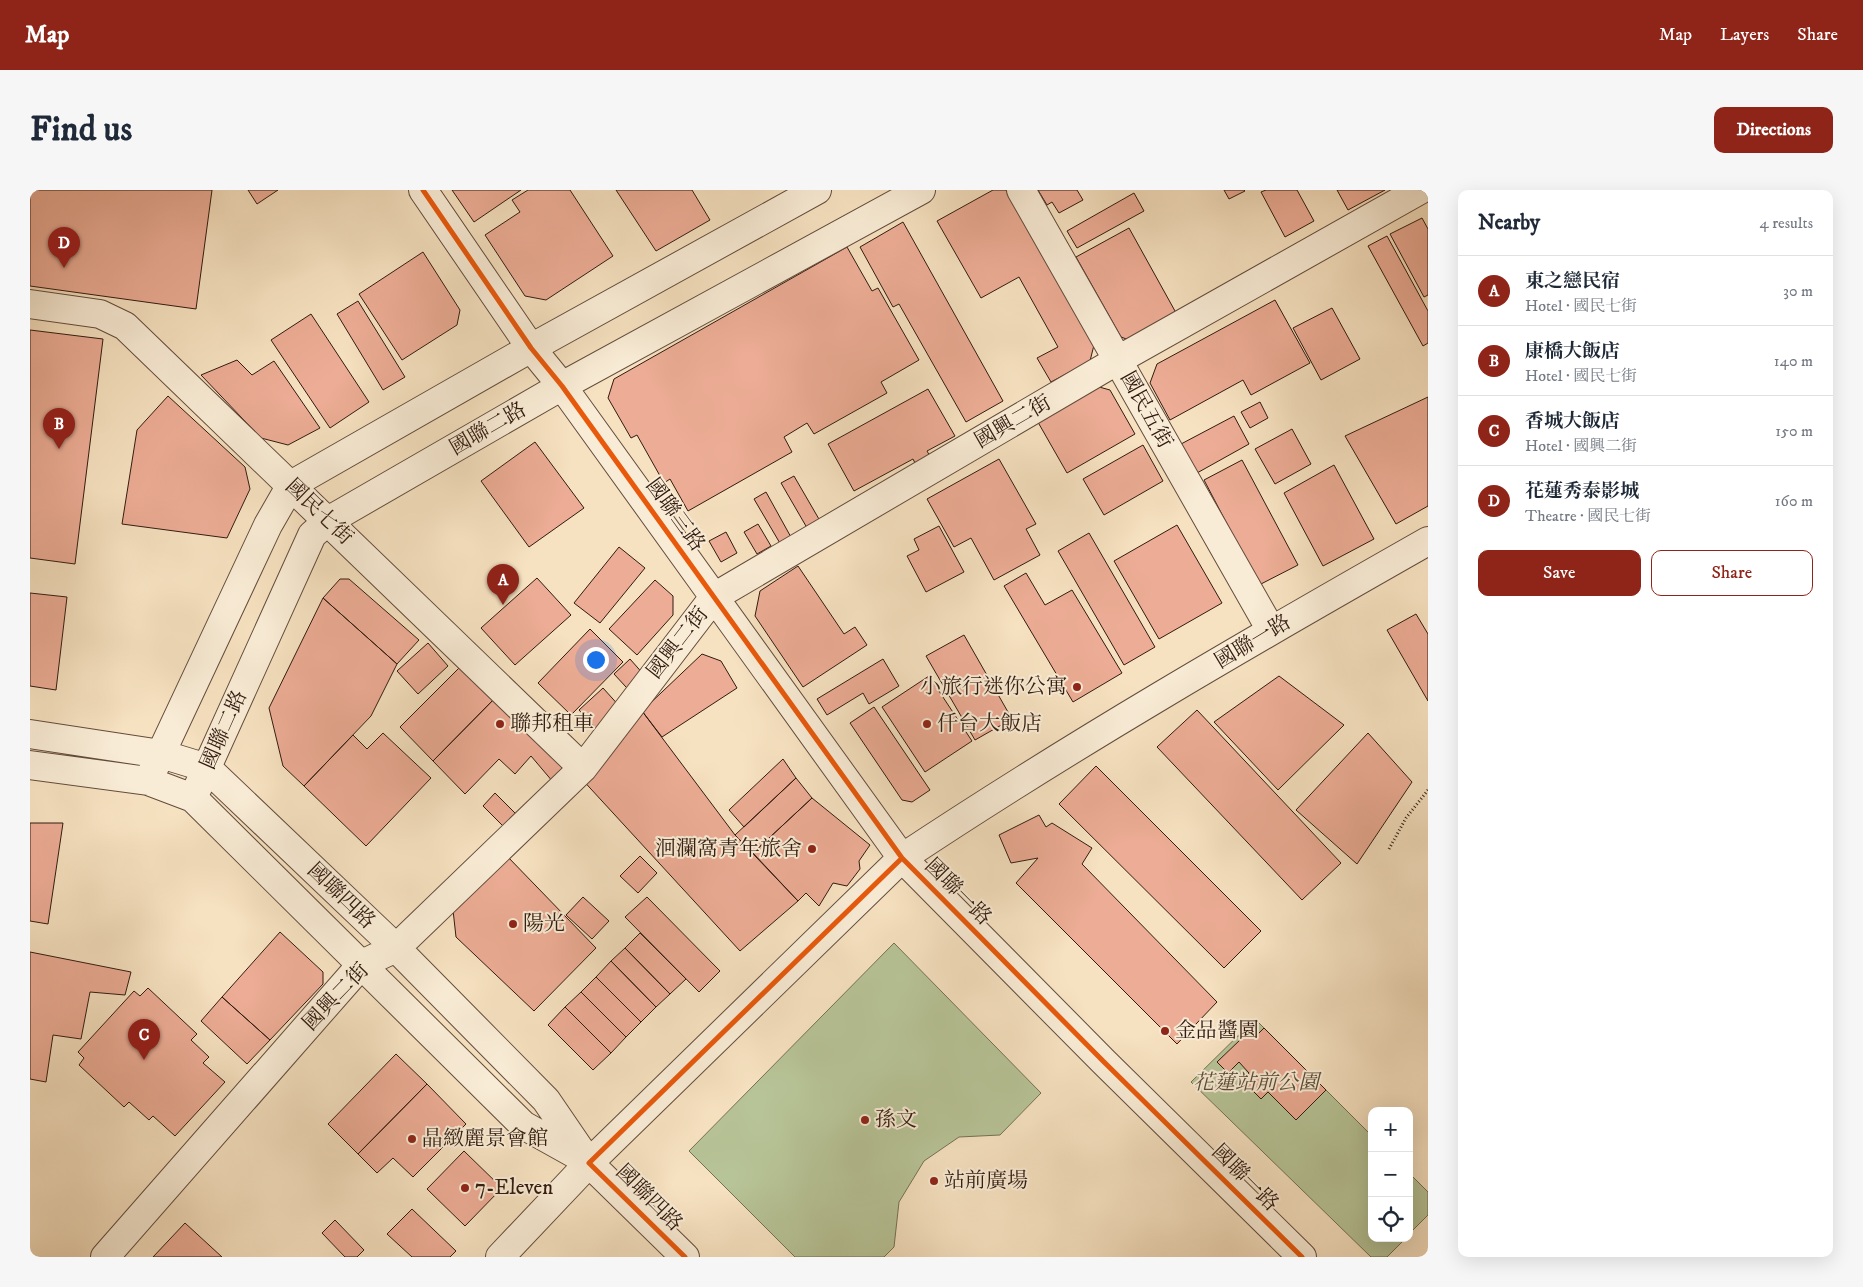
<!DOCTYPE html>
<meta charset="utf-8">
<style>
body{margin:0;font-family:"IM FELL DW Pica","Noto Serif TC",serif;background:#f6f6f7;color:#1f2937}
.controls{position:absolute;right:15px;bottom:15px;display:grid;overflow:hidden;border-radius:10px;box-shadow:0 5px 20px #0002}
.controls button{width:45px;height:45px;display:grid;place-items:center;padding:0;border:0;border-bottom:1px solid #e0e1e3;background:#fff;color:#1f2937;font:25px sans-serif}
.you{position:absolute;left:565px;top:469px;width:18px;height:18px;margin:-12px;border:4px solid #fff;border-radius:50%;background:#1a73e8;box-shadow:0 0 0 8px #1a73e833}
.badge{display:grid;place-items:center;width:32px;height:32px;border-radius:50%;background:#8f2418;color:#fff;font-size:16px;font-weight:700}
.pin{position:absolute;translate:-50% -41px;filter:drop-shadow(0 1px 2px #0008)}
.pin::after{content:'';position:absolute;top:26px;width:18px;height:15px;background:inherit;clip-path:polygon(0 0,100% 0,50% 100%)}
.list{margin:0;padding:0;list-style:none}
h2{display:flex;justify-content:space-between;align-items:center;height:65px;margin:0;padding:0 20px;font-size:21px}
h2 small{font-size:16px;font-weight:400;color:#747a83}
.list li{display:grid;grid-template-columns:32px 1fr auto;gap:15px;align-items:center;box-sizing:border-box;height:70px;padding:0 20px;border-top:1px solid #e0e1e3}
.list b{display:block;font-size:19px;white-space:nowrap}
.list p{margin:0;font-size:16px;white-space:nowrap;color:#747a83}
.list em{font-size:16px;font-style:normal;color:#747a83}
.actions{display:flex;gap:10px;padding:15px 20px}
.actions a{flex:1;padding:11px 0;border:1px solid #8f2418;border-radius:10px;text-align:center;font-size:18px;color:#8f2418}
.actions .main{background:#8f2418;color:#fff}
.icon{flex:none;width:28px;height:28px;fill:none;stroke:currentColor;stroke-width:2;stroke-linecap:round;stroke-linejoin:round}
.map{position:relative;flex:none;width:1398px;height:1067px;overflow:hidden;border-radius:10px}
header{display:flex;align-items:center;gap:30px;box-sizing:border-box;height:70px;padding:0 25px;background:#8f2418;color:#fff}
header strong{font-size:24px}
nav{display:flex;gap:28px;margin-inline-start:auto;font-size:18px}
.intro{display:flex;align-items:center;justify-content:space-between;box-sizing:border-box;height:120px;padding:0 30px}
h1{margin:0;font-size:35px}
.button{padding:12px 22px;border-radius:10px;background:#8f2418;color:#fff;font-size:18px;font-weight:700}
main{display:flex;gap:30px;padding:0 30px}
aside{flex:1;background:#fff;border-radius:10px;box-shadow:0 5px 20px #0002}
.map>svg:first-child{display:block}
</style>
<header>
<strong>Map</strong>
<nav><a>Map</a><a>Layers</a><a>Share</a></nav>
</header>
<div class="intro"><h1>Find us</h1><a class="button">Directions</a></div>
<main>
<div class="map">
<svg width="1398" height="1067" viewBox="0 0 1398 1067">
<rect width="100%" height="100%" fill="#f6e1c0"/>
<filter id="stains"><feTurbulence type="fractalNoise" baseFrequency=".004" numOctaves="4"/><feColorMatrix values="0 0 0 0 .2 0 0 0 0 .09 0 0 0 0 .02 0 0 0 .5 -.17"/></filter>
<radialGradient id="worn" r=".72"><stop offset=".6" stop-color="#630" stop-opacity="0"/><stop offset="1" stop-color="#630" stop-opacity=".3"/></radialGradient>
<path fill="#b7c497" stroke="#747054" d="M 864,753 L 1011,903 L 970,945 L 929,947 L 894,971 L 869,1012 L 864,1057 L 854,1067 L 765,1067 L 659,961 Z
M 1225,829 L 1342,946 L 1342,1048 L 1376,1048 L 1357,1067 L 1341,1067 L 1161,892 Z
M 1379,983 L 1398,1002 L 1398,1025 L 1379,1044 Z"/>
<path fill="#ecac95" stroke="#321b10" d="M 0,0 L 182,0 L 166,119 L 0,96 Z
M 218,0 L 248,0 L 227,14 Z
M 422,0 L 491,0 L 444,32 Z
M 498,0 L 540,0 L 583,66 L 516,110 L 495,106 L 455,45 L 490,22 L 482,10 Z
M 586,0 L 662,0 L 680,30 L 626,61 Z
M 963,0 L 976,0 L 1064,155 L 1060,171 L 1021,192 L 1007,168 L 1028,157 L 989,87 L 951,108 L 907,31 Z
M 1008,0 L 1047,0 L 1053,10 L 1029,23 L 1022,12 L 1017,15 Z
M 1194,0 L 1214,0 L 1215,1 L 1199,9 Z
M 1236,0 L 1267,0 L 1284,31 L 1255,47 L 1231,2 Z
M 1307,0 L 1355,0 L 1318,20 Z
M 1104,3 L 1114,21 L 1047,58 L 1037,41 Z
M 1392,28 L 1398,39 L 1398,105 L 1394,107 L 1360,44 Z
M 873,32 L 973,211 L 936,232 L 869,114 L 863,117 L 830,57 Z
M 1099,38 L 1150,130 L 1107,153 L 1091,147 L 1046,67 Z
M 1357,46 L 1398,121 L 1398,153 L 1393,156 L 1338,56 Z
M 817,57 L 842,101 L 848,98 L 889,170 L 851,192 L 857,203 L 784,244 L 777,233 L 754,247 L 762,262 L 658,321 L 640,289 L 634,293 L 607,245 L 601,248 L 578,208 L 584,189 Z
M 393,62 L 430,120 L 427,135 L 372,170 L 329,104 Z
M 1245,110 L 1280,173 L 1221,205 L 1213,190 L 1140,230 L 1120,193 L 1127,174 Z
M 328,111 L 375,187 L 353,200 L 307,124 Z
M 1302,118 L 1330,169 L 1291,190 L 1263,138 Z
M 281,124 L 339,212 L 300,238 L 241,150 Z
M 0,140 L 73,149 L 45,374 L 0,368 Z
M 207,170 L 222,185 L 244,171 L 290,238 L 258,255 L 231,248 L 171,185 Z
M 1062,195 L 1080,200 L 1105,244 L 1037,283 L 1005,227 Z
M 898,199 L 925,246 L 897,261 L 901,268 L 886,275 L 883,269 L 824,301 L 798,254 Z
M 138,206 L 215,277 L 220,299 L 197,348 L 92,334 L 107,240 Z
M 1398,207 L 1398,316 L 1366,334 L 1315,246 Z
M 1230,212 L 1238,228 L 1220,238 L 1211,222 Z
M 1204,226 L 1219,254 L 1167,283 L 1151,254 Z
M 1262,239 L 1281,274 L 1245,294 L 1225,259 Z
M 505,252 L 554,318 L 499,357 L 451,291 Z
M 1113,255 L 1133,291 L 1074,325 L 1053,289 Z
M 969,269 L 1006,334 L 996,339 L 1010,365 L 964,390 L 941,348 L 924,357 L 897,309 Z
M 1212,270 L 1268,375 L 1229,395 L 1174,290 Z
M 1304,275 L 1344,349 L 1293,376 L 1254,303 Z
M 764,286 L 793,336 L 780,343 L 751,293 Z
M 736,302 L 762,349 L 751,355 L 724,309 Z
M 728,334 L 741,356 L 727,364 L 714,342 Z
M 1147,335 L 1192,413 L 1129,449 L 1084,371 Z
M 909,336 L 934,382 L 896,402 L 877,366 L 889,360 L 884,349 Z
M 696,342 L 707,363 L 691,372 L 679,351 Z
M 1059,343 L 1125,457 L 1094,475 L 1028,361 Z
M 589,357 L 615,378 L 570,433 L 544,413 Z
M 768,376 L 814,444 L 825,437 L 837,455 L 773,497 L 725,426 L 730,401 Z
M 996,383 L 1015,415 L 1042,400 L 1092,483 L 1043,512 L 974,396 Z
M 507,388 L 541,425 L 485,475 L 451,438 Z
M 310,389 L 319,389 L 389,450 L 367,474 L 293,408 Z
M 625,390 L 643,406 L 643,425 L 607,465 L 579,439 Z
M 0,403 L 37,407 L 26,500 L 0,496 Z
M 293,408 L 367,474 L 341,526 L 274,596 L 253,576 L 239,518 Z
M 1386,424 L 1398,444 L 1398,511 L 1357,440 Z
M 560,439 L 593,472 L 541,525 L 508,493 Z
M 934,445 L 982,529 L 945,550 L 896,466 Z
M 398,453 L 418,476 L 388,504 L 367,481 Z
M 672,464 L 691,471 L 707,498 L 632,547 L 612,521 Z
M 600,469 L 623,495 L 608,510 L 584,484 Z
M 853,469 L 869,496 L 839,514 L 833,503 L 797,525 L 787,509 Z
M 436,471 L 470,503 L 403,571 L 370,537 Z
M 899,486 L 942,551 L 895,582 L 852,517 Z
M 1249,486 L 1314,535 L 1248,600 L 1184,532 Z
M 573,498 L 592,519 L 568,541 L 549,520 Z
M 470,503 L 537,577 L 529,599 L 501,566 L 485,584 L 469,569 L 435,604 L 403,571 Z
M 844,517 L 900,600 L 882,612 L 872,610 L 820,533 Z
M 1167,520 L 1311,673 L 1272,710 L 1127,557 Z
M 612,521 L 705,645 L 768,711 L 710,761 L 549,586 Z
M 353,543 L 401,588 L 336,656 L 274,596 L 323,545 L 337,559 Z
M 1338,543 L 1382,592 L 1327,674 L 1266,620 Z
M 753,569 L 766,588 L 714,637 L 699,620 Z
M 1066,576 L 1231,741 L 1194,778 L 1029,614 Z
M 766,588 L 782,608 L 723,663 L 705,645 Z
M 465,603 L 490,628 L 478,641 L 453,616 Z
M 782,608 L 840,655 L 829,671 L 830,679 L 817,696 L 803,693 L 789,716 L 776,703 L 768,711 L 723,663 Z
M 1009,625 L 1016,637 L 1022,633 L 1062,658 L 1052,674 L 1187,812 L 1147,854 L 986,693 L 1008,668 L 981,673 L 969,645 Z
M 0,633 L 33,633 L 18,734 L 0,731 Z
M 476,665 L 566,758 L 504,821 L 426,747 L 423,720 Z
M 610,666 L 627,683 L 608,703 L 590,686 Z
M 553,707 L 579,731 L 562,749 L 536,725 Z
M 617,707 L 690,781 L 669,802 L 595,727 Z
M 250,742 L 293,782 L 293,794 L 240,850 L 192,807 Z
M 610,743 L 656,789 L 640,804 L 595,758 Z
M 595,758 L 640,804 L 626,817 L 581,771 Z
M 0,762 L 101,782 L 95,805 L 60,802 L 51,849 L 23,845 L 16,892 L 0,889 Z
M 581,771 L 626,817 L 611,832 L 566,787 Z
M 566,787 L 611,832 L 596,847 L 551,802 Z
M 118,798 L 167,844 L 161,850 L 179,867 L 173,873 L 195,892 L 145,946 L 123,926 L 119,930 L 99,912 L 94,917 L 49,875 L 54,868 L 48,862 L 104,801 L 110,806 Z
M 551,802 L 596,847 L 581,863 L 535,817 Z
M 192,807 L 240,850 L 217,874 L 171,831 Z
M 535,817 L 581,863 L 563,880 L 518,835 Z
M 1217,838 L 1225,847 L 1234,838 L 1296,900 L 1266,930 L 1238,902 L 1231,909 L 1212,890 L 1219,883 L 1209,872 L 1198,883 L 1187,872 L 1211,849 L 1208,846 Z
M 366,864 L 397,894 L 328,964 L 298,934 Z
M 397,894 L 436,934 L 383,987 L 363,968 L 347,983 L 328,964 Z
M 434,961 L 472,998 L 435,1036 L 397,999 Z
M 382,1019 L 426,1061 L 420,1067 L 382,1067 L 357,1044 Z
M 305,1030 L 334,1060 L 327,1067 L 315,1067 L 292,1043 Z
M 155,1033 L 192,1067 L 123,1067 Z"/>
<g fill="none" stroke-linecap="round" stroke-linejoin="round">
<g stroke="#634c3c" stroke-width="30">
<path id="minor" d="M 393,0 L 501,158 L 532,196 L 872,668 L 1074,872 L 1272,1067
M 991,0 L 1241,440
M 0,114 L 70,124 L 95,136 L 553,578
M 0,544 L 131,564 L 177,578 L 366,758 L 516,910 L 559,973 L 655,1067
M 0,575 L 118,591 L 163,608 L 493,935 L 554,969
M 118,591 L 238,335 L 261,295 L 501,158 L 787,0
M 163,608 L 282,345 L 298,331 L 532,196 L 891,0
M 75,1067 L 332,774 L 366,758 L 553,578 L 684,407 L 1088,170 L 1390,0
M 470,1067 L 559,973 L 872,668 C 1042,555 1220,452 1398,351"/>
</g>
<path stroke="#321b10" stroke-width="3" stroke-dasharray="1 2.5" stroke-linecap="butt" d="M 1359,659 L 1376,628 L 1398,600"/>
<use href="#minor" stroke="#f9ecd6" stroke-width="28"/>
<g stroke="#f9ecd6" stroke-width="8">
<path id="cycleway" d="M 393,0 L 501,158 L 532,196 L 872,668 L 1074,872 L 1272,1067
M 655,1067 L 559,973 L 872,668"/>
</g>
<use href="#cycleway" stroke="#e8590c" stroke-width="5"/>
</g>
<g fill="#8f2418" stroke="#f9ecd6" stroke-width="2">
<circle cx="1047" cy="497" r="5"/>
<circle cx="470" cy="534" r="5"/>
<circle cx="897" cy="534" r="5"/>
<circle cx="782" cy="659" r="5"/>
<circle cx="483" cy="734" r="5"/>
<circle cx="1135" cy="841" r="5"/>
<circle cx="835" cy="930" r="5"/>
<circle cx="382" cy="949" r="5"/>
<circle cx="904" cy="991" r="5"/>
<circle cx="435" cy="998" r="5"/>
</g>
<g text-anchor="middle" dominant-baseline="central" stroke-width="4" stroke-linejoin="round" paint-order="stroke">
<g font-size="21" fill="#321b10" stroke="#f9ecd6">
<text transform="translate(1116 220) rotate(61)">國民五街</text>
<text transform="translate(983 232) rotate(-30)">國興二街</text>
<text transform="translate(458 239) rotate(-30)">國聯二路</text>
<text transform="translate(289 322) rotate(44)">國民七街</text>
<text transform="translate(645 325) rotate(54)">國聯三路</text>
<text transform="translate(1223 452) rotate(-31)">國聯一路</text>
<text transform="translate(648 453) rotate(-52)">國興二街</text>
<text transform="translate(194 540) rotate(-66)">國聯二路</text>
<text transform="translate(928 702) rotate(45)">國聯一路</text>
<text transform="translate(311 706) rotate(44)">國聯四路</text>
<text transform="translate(306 807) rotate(-46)">國興二街</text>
<text transform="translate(1215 988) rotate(45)">國聯一路</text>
<text transform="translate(619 1008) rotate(45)">國聯四路</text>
</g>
<g font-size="21" fill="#321b10" stroke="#f9ecd6" text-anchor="start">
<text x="1037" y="497" text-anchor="end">小旅行迷你公寓</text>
<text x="480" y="534">聯邦租車</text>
<text x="907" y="534">仟台大飯店</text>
<text x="772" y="659" text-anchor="end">洄瀾窩青年旅舍</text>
<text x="493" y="734">陽光</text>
<text x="1145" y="841">金品醬園</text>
<text x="845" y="930">孫文</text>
<text x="392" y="949">晶緻麗景會館</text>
<text x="914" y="991">站前廣場</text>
<text x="445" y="998">7-Eleven</text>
</g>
<g font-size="21" font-style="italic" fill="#5a4e38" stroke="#f9ecd6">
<text x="1226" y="893">花蓮站前公園</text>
</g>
</g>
<rect width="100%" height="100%" filter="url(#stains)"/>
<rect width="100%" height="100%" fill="url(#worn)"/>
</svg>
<div class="controls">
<button>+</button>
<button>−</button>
<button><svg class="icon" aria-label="locate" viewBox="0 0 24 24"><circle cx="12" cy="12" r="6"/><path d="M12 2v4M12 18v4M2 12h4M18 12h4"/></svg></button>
</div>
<div class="you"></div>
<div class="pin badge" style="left:473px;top:415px">A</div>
<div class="pin badge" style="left:29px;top:259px">B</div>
<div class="pin badge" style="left:114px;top:870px">C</div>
<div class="pin badge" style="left:34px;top:78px">D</div>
</div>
<aside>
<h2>Nearby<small>4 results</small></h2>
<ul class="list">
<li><span class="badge">A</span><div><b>東之戀民宿</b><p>Hotel · 國民七街</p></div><em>30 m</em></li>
<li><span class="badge">B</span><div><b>康橋大飯店</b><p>Hotel · 國民七街</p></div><em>140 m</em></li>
<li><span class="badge">C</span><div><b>香城大飯店</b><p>Hotel · 國興二街</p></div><em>150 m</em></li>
<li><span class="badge">D</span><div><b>花蓮秀泰影城</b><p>Theatre · 國民七街</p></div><em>160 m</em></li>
</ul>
<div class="actions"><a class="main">Save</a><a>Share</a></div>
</aside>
</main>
